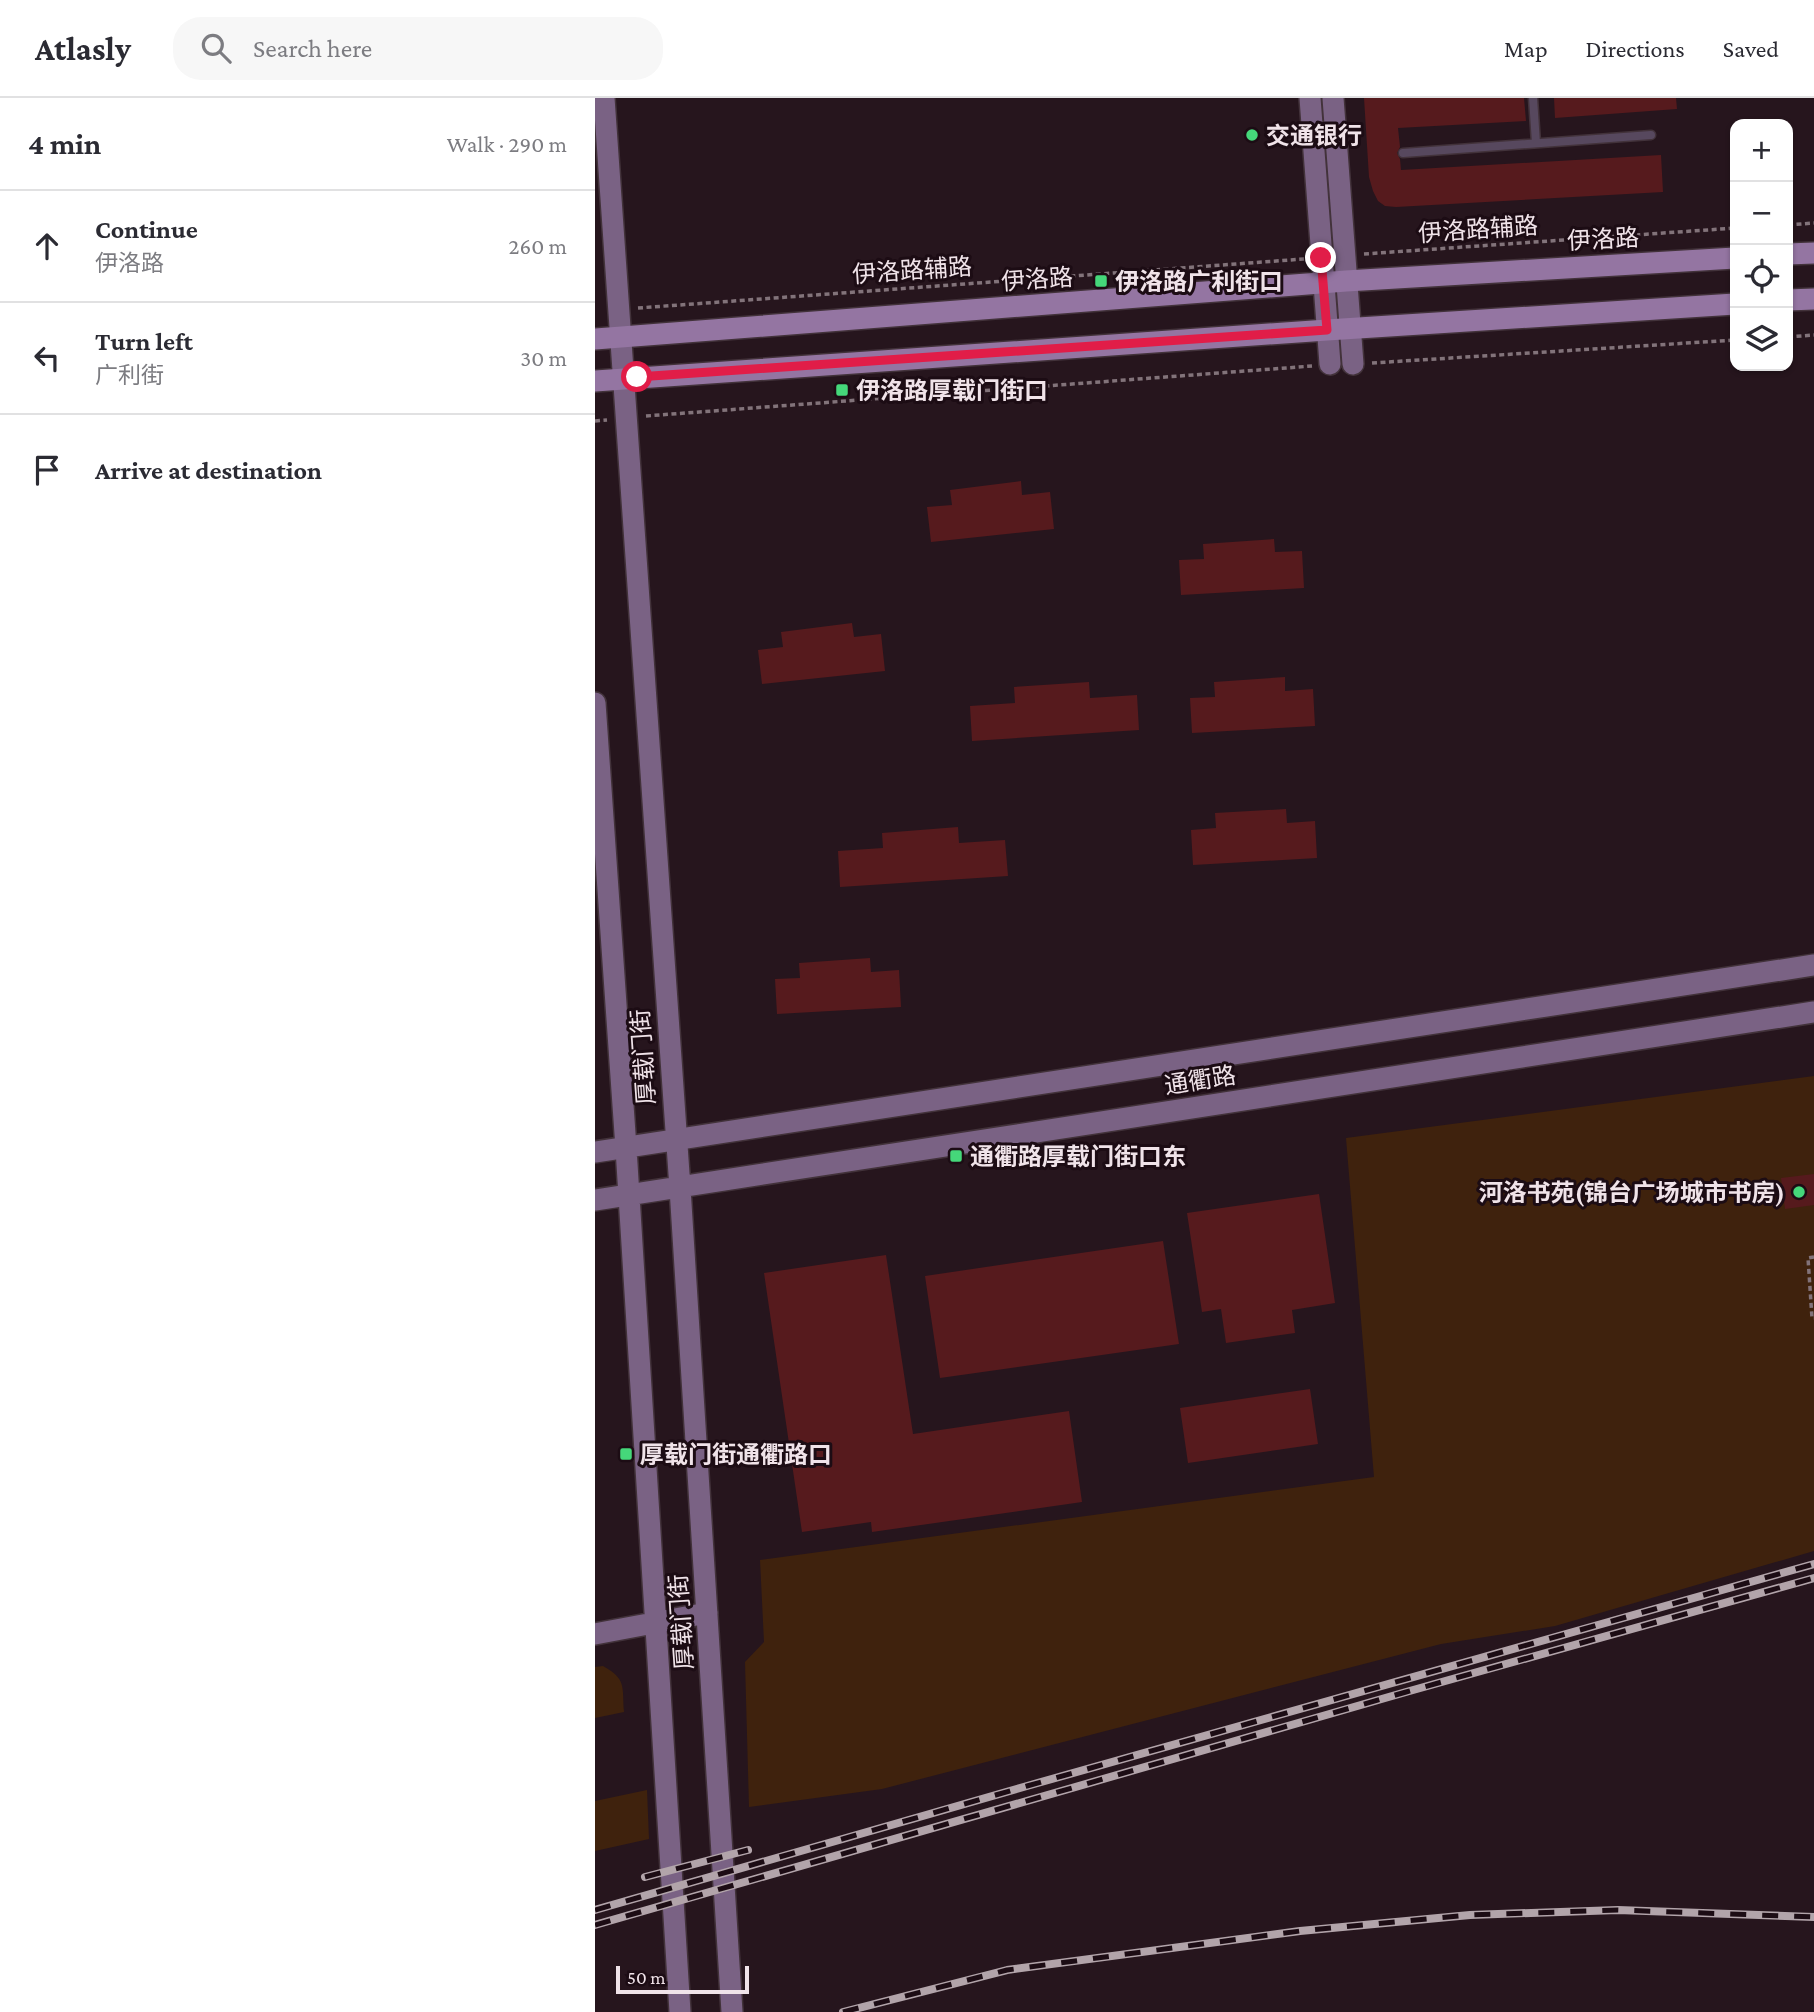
<!DOCTYPE html>
<meta charset="utf-8">
<style>
body{margin:0;font-family:"Crimson Pro","Noto Sans SC",serif;background:#f7f7f7;color:#2b2b33}
.controls{position:absolute;right:21px;top:21px;display:grid;overflow:hidden;border-radius:14px;box-shadow:0 2px 5px #0004}
.controls button{width:63px;height:63px;display:grid;place-items:center;padding:0;border:0;border-bottom:2px solid #e1e1e2;background:#fff;color:#2b2b33;font:35px sans-serif}
.scale{position:absolute;left:21px;bottom:18px;width:133px;box-sizing:border-box;padding-left:7px;border:4px solid #f0e3e9;border-top:0;font-size:19px;line-height:24px;white-space:nowrap;color:#f0e3e9;-webkit-text-stroke:5px #1c0c14;paint-order:stroke}
.stop{position:absolute;width:21px;height:21px;margin:-16px;border:5px solid #e11d48;border-radius:50%;background:#fff}
.stop.end{background:#e11d48;border-color:#fff;box-shadow:0 2px 7px #0008}
.list{margin:0;padding:0;list-style:none}
h2{display:flex;justify-content:space-between;align-items:center;height:91px;margin:0;padding:0 28px;font-size:30px}
h2 small{font-size:23px;font-weight:400;color:#7c7c81}
.list li{display:grid;grid-template-columns:46px 1fr auto;gap:21px;align-items:center;box-sizing:border-box;height:112px;padding:0 28px;border-top:2px solid #e1e1e2}
.list b{display:block;font-size:26px;white-space:nowrap}
.list p{margin:0;font-size:23px;white-space:nowrap;color:#7c7c81}
.list em{font-size:23px;font-style:normal;color:#7c7c81}
.icon{flex:none;width:38px;height:38px;fill:none;stroke:currentColor;stroke-width:2;stroke-linecap:round;stroke-linejoin:round}
.map{position:relative;flex:none;width:1219px;height:1914px;overflow:hidden}
header{display:flex;align-items:center;gap:42px;box-sizing:border-box;height:98px;padding:0 35px;background:#fff;border-bottom:2px solid #e1e1e2}
header strong{font-size:33px}
nav{display:flex;gap:38px;margin-inline-start:auto;font-size:24px}
.search{width:490px;height:63px;background:#f7f7f7;display:flex;align-items:center;gap:18px;box-sizing:border-box;padding:0 24px;border-radius:28px;color:#7c7c81;font-size:26px}
main{display:flex}
aside{flex:1;background:#fff}
.map>svg:first-child{display:block}
</style>
<header>
<strong>Atlasly</strong>
<div class="search"><svg class="icon" aria-label="search" viewBox="0 0 24 24"><circle cx="10" cy="10" r="6"/><path d="M15 15l6 6"/></svg>Search here</div>
<nav><a>Map</a><a>Directions</a><a>Saved</a></nav>
</header>
<main>
<aside>
<h2>4 min<small>Walk · 290 m</small></h2>
<ul class="list">
<li><svg class="icon" aria-label="ahead" viewBox="0 0 24 24"><path d="M12 20V5M6 11l6-6 6 6"/></svg><div><b>Continue</b><p>伊洛路</p></div><em>260 m</em></li>
<li><svg class="icon" aria-label="left" viewBox="0 0 24 24"><path d="M17 20v-9H6M10 6l-5 5 5 5"/></svg><div><b>Turn left</b><p>广利街</p></div><em>30 m</em></li>
<li><svg class="icon" aria-label="arrive" viewBox="0 0 24 24"><path d="M6 21V4h12l-3 4 3 4H6"/></svg><div><b>Arrive at destination</b></div></li>
</ul>
</aside>
<div class="map">
<svg width="1219" height="1914" viewBox="0 0 1219 1914">
<rect width="100%" height="100%" fill="#26151d"/>
<path fill="#3f220d" d="M 1219,978 L 1219,1453 L 960,1528 L 846,1546 L 287,1691 L 154,1709 L 150,1564 L 169,1544 L 165,1462 L 779,1379 L 751,1040 Z
M 8,1568 C 32,1581 27,1589 29,1614 L 0,1620 L 0,1569 Z
M 52,1692 L 54,1741 L 0,1753 L 0,1703 Z"/>
<path fill="#561a1d" d="M 769,0 L 929,0 L 931,23 L 803,30 L 805,49 L 802,55 L 805,61 L 806,72 L 1066,57 L 1068,94 L 801,109 L 790,108 L 783,103 L 778,93 L 774,79 Z
M 959,0 L 1081,0 L 1082,11 L 960,20 Z
M 426,383 L 427,397 L 455,394 L 459,431 L 336,444 L 332,409 L 357,407 L 355,392 Z
M 679,441 L 680,454 L 707,453 L 709,490 L 586,497 L 584,462 L 609,461 L 608,446 Z
M 257,525 L 259,539 L 286,536 L 290,573 L 167,586 L 163,552 L 188,549 L 186,534 Z
M 690,579 L 690,593 L 718,591 L 720,628 L 597,635 L 595,600 L 620,599 L 619,584 Z
M 494,584 L 495,600 L 542,597 L 544,632 L 377,643 L 375,608 L 420,605 L 419,589 Z
M 691,711 L 692,725 L 720,723 L 722,760 L 598,767 L 596,732 L 621,730 L 620,715 Z
M 363,729 L 364,745 L 410,742 L 413,778 L 245,789 L 243,753 L 288,750 L 287,735 Z
M 275,860 L 276,874 L 304,872 L 306,909 L 182,916 L 180,881 L 205,880 L 204,865 Z
M 1219,1076 L 1219,1107 L 1190,1111 L 1186,1080 Z
M 724,1096 L 740,1205 L 697,1212 L 700,1235 L 631,1245 L 626,1211 L 607,1214 L 592,1115 Z
M 568,1143 L 584,1246 L 345,1280 L 330,1178 Z
M 291,1157 L 318,1336 L 474,1313 L 487,1404 L 277,1434 L 276,1424 L 207,1434 L 169,1175 Z
M 715,1291 L 723,1346 L 593,1365 L 585,1310 Z"/>
<g fill="none" stroke-linecap="round" stroke-linejoin="round">
<g stroke="#42323a" stroke-width="11">
<path id="lane" d="M 938,0 L 941,45
M 808,55 L 1056,37"/>
</g>
<g stroke="#42323a" stroke-width="24">
<path id="secondary" d="M 9,0 L 85,1090 L 137,1914
M 715,0 L 735,266
M 738,0 L 758,266
M 0,605 L 31,1050 L 85,1914
M 0,1054 L 1219,867
M 0,1102 L 1219,914
M 0,1536 L 112,1515"/>
</g>
<g stroke="#42323a" stroke-width="24">
<path id="primary" d="M 1193,156 L 1219,155
M 1193,202 L 1219,201
M 0,241 L 751,183 L 1140,160
M 0,283 L 732,232 L 1140,206"/>
</g>
<path stroke="#82737a" stroke-width="3.5" stroke-dasharray="5 3.5" stroke-linecap="butt" d="M 1193,127 L 1219,125
M 769,156 L 1140,130
M 43,210 L 709,161
M 1193,239 L 1219,237
M 777,265 L 1140,242
M 51,318 L 717,268
M 0,323 L 12,322
M 1219,1159 L 1213,1160 L 1217,1220 L 1219,1220"/>
<use href="#lane" stroke="#57485e" stroke-width="8"/>
<use href="#secondary" stroke="#7a6284" stroke-width="21"/>
<use href="#primary" stroke="#9475a2" stroke-width="21"/>
<g stroke="#b2a4aa" stroke-width="8">
<path id="rail" d="M 50,1779 L 153,1752
M 0,1812 L 432,1688 L 1219,1466
M 0,1827 L 811,1594 L 1219,1480
M 248,1914 L 412,1872 L 705,1833 L 875,1817 L 1023,1812 L 1219,1819"/>
</g>
<use href="#rail" stroke="#1c0c14" stroke-width="5" stroke-dasharray="16" stroke-linecap="butt"/>
</g>
<g fill="none" stroke-linecap="round" stroke-linejoin="round">
<path stroke="#e11d48" stroke-width="9" d="M 42,279 L 732,232 L 726,160"/>
</g>
<g fill="#45d77a" stroke="#1c0c14" stroke-width="2.5">
<circle cx="657" cy="37" r="7"/>
<rect x="499" y="176" width="14" height="14" rx="3.5"/>
<rect x="240" y="285" width="14" height="14" rx="3.5"/>
<rect x="354" y="1051" width="14" height="14" rx="3.5"/>
<circle cx="1204" cy="1094" r="7"/>
<rect x="24" y="1349" width="14" height="14" rx="3.5"/>
</g>
<g text-anchor="middle" dominant-baseline="central" stroke-width="6" stroke-linejoin="round" paint-order="stroke">
<g font-size="24" font-weight="bold" fill="#f0e3e9" stroke="#1c0c14" text-anchor="start">
<text x="671" y="37">交通银行</text>
<text x="520" y="183">伊洛路广利街口</text>
<text x="261" y="292">伊洛路厚载门街口</text>
<text x="375" y="1058">通衢路厚载门街口东</text>
<text x="1190" y="1094" text-anchor="end">河洛书苑(锦台广场城市书房)</text>
<text x="45" y="1356">厚载门街通衢路口</text>
</g>
<g font-size="24" fill="#f0e3e9" stroke="#1c0c14">
<text transform="translate(883 131) rotate(-4)">伊洛路辅路</text>
<text transform="translate(1008 141) rotate(-3)">伊洛路</text>
<text transform="translate(317 172) rotate(-4)">伊洛路辅路</text>
<text transform="translate(442 181) rotate(-4)">伊洛路</text>
<text transform="translate(48 959) rotate(-94)">厚载门街</text>
<text transform="translate(605 982) rotate(-9)">通衢路</text>
<text transform="translate(86 1524) rotate(-94)">厚载门街</text>
</g>
</g>
</svg>
<div class="controls">
<button>+</button>
<button>−</button>
<button><svg class="icon" aria-label="locate" viewBox="0 0 24 24"><circle cx="12" cy="12" r="6"/><path d="M12 2v4M12 18v4M2 12h4M18 12h4"/></svg></button>
<button><svg class="icon" aria-label="layers" viewBox="0 0 24 24"><path d="M12 4l9 5-9 5-9-5zM3 14l9 5 9-5"/></svg></button>
</div>
<div class="scale">50 m</div>
<div class="stop" style="left:42px;top:279px"></div>
<div class="stop end" style="left:726px;top:160px"></div>
</div>
</main>
